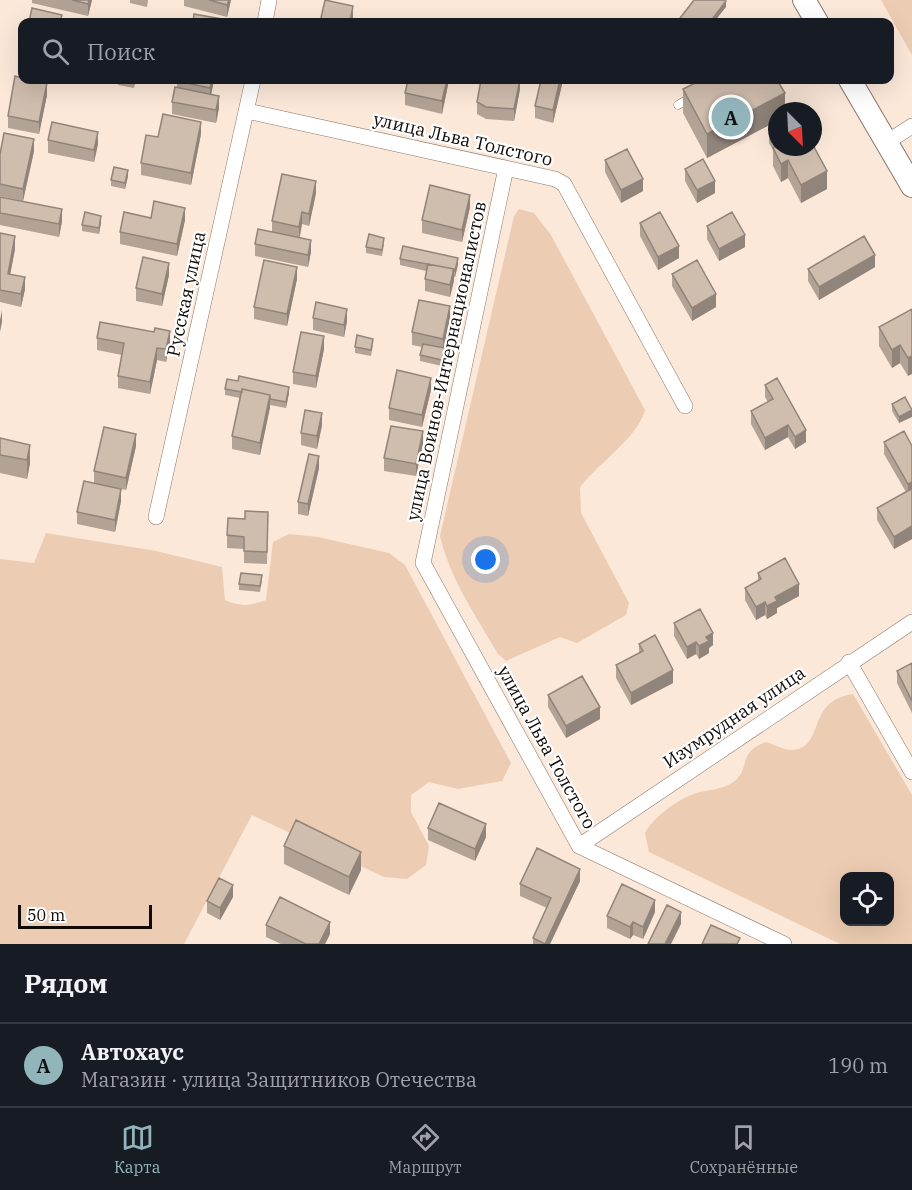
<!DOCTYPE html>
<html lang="ru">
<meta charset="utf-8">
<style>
body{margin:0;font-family:"IBM Plex Serif",serif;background:#20242c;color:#f1f3f6}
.controls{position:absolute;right:18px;bottom:18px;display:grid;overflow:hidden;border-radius:12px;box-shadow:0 6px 24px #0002}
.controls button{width:54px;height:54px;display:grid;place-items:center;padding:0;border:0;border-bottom:2px solid #363941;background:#171b24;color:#f1f3f6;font:30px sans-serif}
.compass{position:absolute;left:768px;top:102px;width:54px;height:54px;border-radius:50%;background:#171b24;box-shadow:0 6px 24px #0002;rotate:156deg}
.scale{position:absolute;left:18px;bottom:15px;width:134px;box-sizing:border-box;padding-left:6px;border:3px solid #100a06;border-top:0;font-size:16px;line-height:21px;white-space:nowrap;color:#100a06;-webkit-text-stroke:4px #fff;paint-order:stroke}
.you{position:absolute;left:486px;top:560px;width:21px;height:21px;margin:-15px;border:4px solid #fff;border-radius:50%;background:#1a73e8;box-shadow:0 0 0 9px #1a73e833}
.badge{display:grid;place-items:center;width:39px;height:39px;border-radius:50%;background:#92b5bb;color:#111;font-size:20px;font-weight:700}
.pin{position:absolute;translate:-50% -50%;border:3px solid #fff;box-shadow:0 2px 6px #0006}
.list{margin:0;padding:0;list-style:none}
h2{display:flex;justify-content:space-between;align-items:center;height:78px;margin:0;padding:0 24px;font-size:26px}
h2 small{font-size:20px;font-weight:400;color:#9ea1a6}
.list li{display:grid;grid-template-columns:39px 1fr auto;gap:18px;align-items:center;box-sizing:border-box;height:84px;padding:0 24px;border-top:2px solid #363941}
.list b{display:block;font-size:22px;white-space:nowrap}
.list p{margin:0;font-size:20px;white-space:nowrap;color:#9ea1a6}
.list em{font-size:20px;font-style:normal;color:#9ea1a6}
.icon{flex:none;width:33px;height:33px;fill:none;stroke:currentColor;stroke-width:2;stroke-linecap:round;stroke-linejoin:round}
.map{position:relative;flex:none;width:912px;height:944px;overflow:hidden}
.search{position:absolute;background:#171b24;box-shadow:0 6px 24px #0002;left:18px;right:18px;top:18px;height:66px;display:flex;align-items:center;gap:15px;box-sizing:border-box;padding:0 21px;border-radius:12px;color:#9ea1a6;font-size:22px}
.sheet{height:162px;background:#171b24}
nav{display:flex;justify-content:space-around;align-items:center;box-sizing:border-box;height:84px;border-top:2px solid #363941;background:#171b24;font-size:16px;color:#9ea1a6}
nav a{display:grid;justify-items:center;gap:3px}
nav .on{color:#92b5bb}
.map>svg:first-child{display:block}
</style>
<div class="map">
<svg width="912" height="944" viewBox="0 0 912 944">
<rect width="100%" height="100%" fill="#fbe8d9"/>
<path fill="#ecccb2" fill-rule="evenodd" d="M 881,0 L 912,0 L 912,55 Z
M 519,209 L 534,213 L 551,235 L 645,410 C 638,437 598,464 580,487 L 581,513 L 629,603 L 626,615 L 577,643 L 560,637 L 506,661 L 498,654 C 476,616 450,579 440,536 L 514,216 Z
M 46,533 L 156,551 L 222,567 L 225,600 C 241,607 250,606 266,600 L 273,542 L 289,534 L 318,537 L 389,553 L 405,565 L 511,763 L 502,781 L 458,789 L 429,782 L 411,795 L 411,812 L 429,846 L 426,865 L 407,879 L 384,877 L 252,815 L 184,944 L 0,944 L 0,559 L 34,563 Z
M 853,694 L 912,795 L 912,944 L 840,944 L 649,852 L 645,833 C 654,817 674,802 691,795 C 706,789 723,791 736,780 C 750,767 738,752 766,742 C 774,744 785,751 793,750 C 826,747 805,701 853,694 ZM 844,876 L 890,876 L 890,922 L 844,922 Z"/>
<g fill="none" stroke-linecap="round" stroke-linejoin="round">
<g stroke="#887769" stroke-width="9">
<path id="service" d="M 678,105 L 690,98"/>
</g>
<g stroke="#887769" stroke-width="16">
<path id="minor" d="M 265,22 L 269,0
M 247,111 L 555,179 L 564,184 L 685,406
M 887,142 L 912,126
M 506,168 L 423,563 L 579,846 L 784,944
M 156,517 L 253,80
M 849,662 L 912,772
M 579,846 L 912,622"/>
</g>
<g stroke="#887769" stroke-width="24">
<path id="secondary" d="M 804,0 L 817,22
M 850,80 L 912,186"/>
</g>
<use href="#service" stroke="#fff" stroke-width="8"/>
<use href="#minor" stroke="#fff" stroke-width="15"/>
<use href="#secondary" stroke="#fff" stroke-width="22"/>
</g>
<path fill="#b2a396" d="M 32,0 L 92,0 L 88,16 L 32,3 Z
M 130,0 L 148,0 L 147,7 L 130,3 Z
M 184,0 L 231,0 L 227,17 L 184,6 Z
M 118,80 L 136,80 L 134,88 L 118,85 Z
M 177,80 L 214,80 L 211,95 L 219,108 L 216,123 L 172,114 L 172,102 L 177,88 Z
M 449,80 L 442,114 L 405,105 L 405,93 Z
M 520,80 L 520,89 L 514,121 L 486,119 L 477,114 L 477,102 Z
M 563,80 L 553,123 L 535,118 L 535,106 Z
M 683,89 L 785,111 L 777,111 L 777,147 L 827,189 L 801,203 L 788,178 L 781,182 L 773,166 L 773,150 L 769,143 L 769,125 L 707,158 L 683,113 Z
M 47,95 L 39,134 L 8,128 L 8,116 Z
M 201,134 L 191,185 L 141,175 L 141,163 L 158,137 Z
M 48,140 L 98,144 L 94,162 L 48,153 Z
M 34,151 L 23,201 L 0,196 L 0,154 Z
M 605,160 L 643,191 L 621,203 L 605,172 Z
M 685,169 L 715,193 L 697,203 L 685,181 Z
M 128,176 L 125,189 L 111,186 L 111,180 Z
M 316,193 L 309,226 L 302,224 L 300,237 L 311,252 L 308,267 L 255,256 L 255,244 L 272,231 L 272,221 Z
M 0,197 L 62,221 L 59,237 L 0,225 Z
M 470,207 L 462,242 L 422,233 L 422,220 Z
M 151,218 L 185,220 L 177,256 L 120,244 L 120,232 Z
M 101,222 L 99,234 L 82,231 L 82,225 Z
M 640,223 L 679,258 L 658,270 L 640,236 Z
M 707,226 L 745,247 L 719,261 L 707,239 Z
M 0,233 L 15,249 L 10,274 L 25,289 L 21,307 L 0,302 Z
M 384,244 L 382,256 L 366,253 L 366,247 Z
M 400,259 L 458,264 L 455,277 L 454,277 L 450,297 L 425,291 L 425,279 L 426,271 L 400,265 Z
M 875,267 L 819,300 L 808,281 L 808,269 Z
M 672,274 L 716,307 L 692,321 L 672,286 Z
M 169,275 L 162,306 L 136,301 L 136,288 Z
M 297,279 L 287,326 L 254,319 L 254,307 Z
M 912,309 L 908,376 L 900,363 L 892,368 L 879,346 L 879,327 Z
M 313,318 L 347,321 L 344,337 L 313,330 Z
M 450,319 L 444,348 L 445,355 L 442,366 L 420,361 L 420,355 L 422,347 L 412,345 L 412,332 Z
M 154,332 L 170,343 L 166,362 L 157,360 L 150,394 L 118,388 L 118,376 L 122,355 L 97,350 L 97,338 Z
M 373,345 L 371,356 L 355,353 L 355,347 Z
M 324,349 L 316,388 L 293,384 L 293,372 Z
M 765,385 L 806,442 L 795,449 L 788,437 L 765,450 L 751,424 L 751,411 L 768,402 L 765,397 Z
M 225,389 L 289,393 L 286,408 L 270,405 L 260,455 L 232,449 L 232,436 L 240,398 L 225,395 Z
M 431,390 L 422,427 L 389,420 L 389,408 Z
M 905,397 L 899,423 L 892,411 L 892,404 Z
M 322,425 L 317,449 L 301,445 L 301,433 Z
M 0,438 L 30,463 L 27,479 L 0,473 Z
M 884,442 L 912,446 L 912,539 L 894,549 L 877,520 L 877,508 L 906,492 L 884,454 Z
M 423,444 L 416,476 L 384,471 L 384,458 Z
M 136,446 L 126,490 L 121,489 L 121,501 L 115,532 L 77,524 L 77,512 L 94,483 L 94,471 Z
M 319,468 L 308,516 L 298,514 L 298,502 Z
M 268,524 L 267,564 L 244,563 L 244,549 L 227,548 L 227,535 Z
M 758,573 L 799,596 L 777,608 L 777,613 L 767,619 L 765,615 L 756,620 L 745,600 L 745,588 L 758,581 Z
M 262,581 L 260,592 L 239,590 L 239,584 Z
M 674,623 L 713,645 L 709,648 L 709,653 L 699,659 L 696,654 L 687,659 L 674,636 Z
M 639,644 L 673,683 L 631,705 L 616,678 L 616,665 L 639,653 Z
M 912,663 L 912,713 L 897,683 L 897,671 Z
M 548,695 L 600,719 L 566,738 L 548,707 Z
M 428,828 L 486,837 L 475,861 L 428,840 Z
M 284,846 L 361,870 L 349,895 L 284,864 Z
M 580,881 L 550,944 L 533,944 L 533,938 L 547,908 L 520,896 L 520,884 Z
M 233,897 L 220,920 L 207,913 L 207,901 Z
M 655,912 L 643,939 L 633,935 L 630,939 L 607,928 L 607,916 Z
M 266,925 L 330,934 L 325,944 L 281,944 L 266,937 Z"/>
<path fill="#91847a" d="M 89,0 L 92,0 L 88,16 L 88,4 Z
M 229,0 L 231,0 L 227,17 L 227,5 Z
M 726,1 L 726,7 L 714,22 L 710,22 Z
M 353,6 L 353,22 L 350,22 Z
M 212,80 L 214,80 L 210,100 L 210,88 Z
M 447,80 L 449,80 L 442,114 L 442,101 Z
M 520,80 L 520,89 L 514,121 L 514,109 Z
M 560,80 L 563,80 L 553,123 L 553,110 Z
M 47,83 L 47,95 L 39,134 L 39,122 Z
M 785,93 L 785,111 L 777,111 L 777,121 L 707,158 L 707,134 Z
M 219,96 L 219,108 L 216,123 L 216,110 Z
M 201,122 L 201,134 L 191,185 L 191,173 Z
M 98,132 L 98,144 L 94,162 L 94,150 Z
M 34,139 L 34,151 L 23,201 L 23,189 Z
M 788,160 L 788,178 L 781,182 L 781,164 Z
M 128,170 L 128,176 L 125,189 L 125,183 Z
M 827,171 L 827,189 L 801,203 L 801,185 Z
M 643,179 L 643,191 L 621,203 L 621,190 Z
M 316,181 L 316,193 L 309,226 L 309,214 Z
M 715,181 L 715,193 L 697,203 L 697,190 Z
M 470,195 L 470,207 L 462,242 L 462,230 Z
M 185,208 L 185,220 L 177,256 L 177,244 Z
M 62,209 L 62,221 L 59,237 L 59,224 Z
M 302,212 L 302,224 L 299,239 L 299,227 Z
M 101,216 L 101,222 L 99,234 L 99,228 Z
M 745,235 L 745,247 L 719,261 L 719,249 Z
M 15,236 L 15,249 L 8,286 L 8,274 Z
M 311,240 L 311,252 L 308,267 L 308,255 Z
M 679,246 L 679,258 L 658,270 L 658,257 Z
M 875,255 L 875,267 L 819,300 L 819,287 Z
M 458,258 L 458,264 L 455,277 L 455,271 Z
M 169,263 L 169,275 L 162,306 L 162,294 Z
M 297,267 L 297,279 L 287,326 L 287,314 Z
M 454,269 L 454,281 L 450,297 L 450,285 Z
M 25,277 L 25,289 L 21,307 L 21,294 Z
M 716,294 L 716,307 L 692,321 L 692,308 Z
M 450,306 L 450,319 L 443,351 L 443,339 Z
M 347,309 L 347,321 L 344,337 L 344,325 Z
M 2,310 L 2,322 L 0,332 L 0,320 Z
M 170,331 L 170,343 L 166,362 L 166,349 Z
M 324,336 L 324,349 L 316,388 L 316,376 Z
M 900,345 L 900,363 L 892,368 L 892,350 Z
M 157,348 L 157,360 L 150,394 L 150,382 Z
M 445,348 L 445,355 L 442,366 L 442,360 Z
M 912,356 L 912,374 L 908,376 L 908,358 Z
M 431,378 L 431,390 L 422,427 L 422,415 Z
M 289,387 L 289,393 L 286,408 L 286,402 Z
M 270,395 L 270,408 L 260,455 L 260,443 Z
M 912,410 L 912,417 L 899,423 L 899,417 Z
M 322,413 L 322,425 L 317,449 L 317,436 Z
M 788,425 L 788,437 L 765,450 L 765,438 Z
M 806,430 L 806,442 L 795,449 L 795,437 Z
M 423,431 L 423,444 L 416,476 L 416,464 Z
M 136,434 L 136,446 L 126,490 L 126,478 Z
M 30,445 L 30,463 L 27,479 L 27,460 Z
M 319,456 L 319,468 L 308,516 L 308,504 Z
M 912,482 L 912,495 L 908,497 L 908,484 Z
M 121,489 L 121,501 L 115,532 L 115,520 Z
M 912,526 L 912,539 L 894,549 L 894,537 Z
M 799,584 L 799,596 L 777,608 L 777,613 L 767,619 L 767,606 L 775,597 Z
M 765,602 L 765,615 L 756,620 L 756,607 Z
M 713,633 L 713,645 L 709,648 L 709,653 L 699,659 L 699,646 L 706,637 Z
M 696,642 L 696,654 L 687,659 L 687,647 Z
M 673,670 L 673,683 L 631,705 L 631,693 Z
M 600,707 L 600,719 L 566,738 L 566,726 Z
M 486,824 L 486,837 L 475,861 L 475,849 Z
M 361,852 L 361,870 L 349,895 L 349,877 Z
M 580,869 L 580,881 L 550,944 L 545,944 Z
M 233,885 L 233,897 L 220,920 L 220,908 Z
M 655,900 L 655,912 L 643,939 L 643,927 Z
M 681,912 L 681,924 L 671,944 L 665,944 Z
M 330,922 L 330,934 L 325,944 L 319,944 Z
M 633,922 L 633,935 L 630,939 L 630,927 Z"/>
<path fill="#cfbdae" stroke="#91847a" stroke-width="1.5" d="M 72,0 L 89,0 L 88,4 Z
M 209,0 L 229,0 L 227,5 Z
M 325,0 L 353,6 L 350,22 L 320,22 Z
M 694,0 L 725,0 L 726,1 L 710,22 L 677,22 Z
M 32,8 L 62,15 L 60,22 L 29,22 Z
M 194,14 L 233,21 L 233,22 L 193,22 Z
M 15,76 L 22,78 L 22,80 L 31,80 L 47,83 L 39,122 L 8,116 Z
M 122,80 L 134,80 L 134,82 Z
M 177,80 L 212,80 L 210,88 L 177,81 Z
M 408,80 L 447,80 L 442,101 L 405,93 Z
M 481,80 L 520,80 L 514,109 L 486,107 L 477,102 Z
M 541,80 L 560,80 L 553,110 L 535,106 Z
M 701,80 L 777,80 L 785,93 L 707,134 L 683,89 Z
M 175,87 L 219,96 L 216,110 L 172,102 Z
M 163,114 L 201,122 L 191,173 L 141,163 L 146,135 L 158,137 Z
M 777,121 L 777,140 L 769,125 Z
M 52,122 L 98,132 L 94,150 L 48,140 Z
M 4,133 L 34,139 L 23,189 L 0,184 L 0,154 Z
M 813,145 L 827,171 L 801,185 L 788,160 L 781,164 L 773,148 L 777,146 L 777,147 L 813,147 Z
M 627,149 L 643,179 L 621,190 L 605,160 Z
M 703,159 L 715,181 L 697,190 L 685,169 Z
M 114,167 L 128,170 L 125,183 L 111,180 Z
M 282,174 L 316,181 L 309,214 L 302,212 L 299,227 L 272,221 Z
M 430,185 L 470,195 L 462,230 L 422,220 Z
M 0,197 L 62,209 L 59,224 L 0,213 Z
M 154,201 L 185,208 L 177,244 L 120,232 L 124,212 L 151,218 Z
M 85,212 L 101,216 L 99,228 L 82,225 Z
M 660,212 L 679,246 L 658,257 L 640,223 Z
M 732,212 L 745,235 L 719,249 L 707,226 Z
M 258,229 L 311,240 L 308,255 L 255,244 Z
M 0,233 L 15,236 L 8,274 L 25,277 L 21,294 L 0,290 Z
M 369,234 L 384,238 L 382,250 L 366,247 Z
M 864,236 L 875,255 L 819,287 L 808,269 Z
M 403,246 L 458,258 L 455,271 L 453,271 L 454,269 L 400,259 Z
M 143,257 L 169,263 L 162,294 L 136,288 Z
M 264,260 L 297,267 L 287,314 L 254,307 Z
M 697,260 L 716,294 L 692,308 L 672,274 Z
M 428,264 L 454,269 L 450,285 L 425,279 Z
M 419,300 L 450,306 L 443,339 L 412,332 Z
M 316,302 L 347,309 L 344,325 L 313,318 Z
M 912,309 L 912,356 L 908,358 L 900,345 L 892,350 L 879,327 Z
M 100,322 L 154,332 L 155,328 L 170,331 L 166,349 L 157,348 L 150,382 L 118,376 L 124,343 L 97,338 Z
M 301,332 L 324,336 L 316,376 L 293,372 Z
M 357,335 L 373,339 L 371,350 L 355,347 Z
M 423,344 L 445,348 L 442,360 L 420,355 Z
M 397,370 L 431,378 L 422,415 L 389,408 Z
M 239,376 L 289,387 L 286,402 L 270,399 L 270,395 L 242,389 L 242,392 L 225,389 L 227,379 L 238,381 Z
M 777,378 L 806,430 L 795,437 L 788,425 L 765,438 L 751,411 L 773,399 L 765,385 Z
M 242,389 L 270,395 L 260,443 L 232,436 Z
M 905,397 L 912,410 L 899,417 L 892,404 Z
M 305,410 L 322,413 L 317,436 L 301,433 Z
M 391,426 L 423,431 L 416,464 L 384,458 Z
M 104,427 L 136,434 L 126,478 L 94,471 Z
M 904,431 L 912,446 L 912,482 L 908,484 L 884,442 Z
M 0,438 L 30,445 L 27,460 L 0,455 Z
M 309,454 L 319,456 L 308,504 L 298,502 Z
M 84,481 L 121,489 L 115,520 L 77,512 Z
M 911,489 L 912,491 L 912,526 L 894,537 L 877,508 Z
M 245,511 L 268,512 L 267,552 L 244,551 L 244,537 L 227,535 L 228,518 L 245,519 Z
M 785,558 L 799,584 L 775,597 L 777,601 L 767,606 L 765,602 L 756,607 L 745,588 L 761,579 L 758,573 Z
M 241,573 L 262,575 L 260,586 L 239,584 Z
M 700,609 L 713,633 L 706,637 L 709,641 L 699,646 L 696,642 L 687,647 L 674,623 Z
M 655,635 L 673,670 L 631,693 L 616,665 L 643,651 L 639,644 Z
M 912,663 L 912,701 L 897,671 Z
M 582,676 L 600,707 L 566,726 L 548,695 Z
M 439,803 L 486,824 L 475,849 L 428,828 Z
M 296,820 L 361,852 L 349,877 L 284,846 Z
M 537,848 L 580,869 L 545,944 L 533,938 L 551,898 L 520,884 Z
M 219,878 L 233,885 L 220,908 L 207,901 Z
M 622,884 L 655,900 L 643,927 L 633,922 L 630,927 L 607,916 Z
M 280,897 L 330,922 L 319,944 L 306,944 L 266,925 Z
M 667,905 L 681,912 L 665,944 L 648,944 Z
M 711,925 L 740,938 L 737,944 L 702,944 Z"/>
<g text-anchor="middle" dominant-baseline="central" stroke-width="4.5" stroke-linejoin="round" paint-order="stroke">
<g font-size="18" fill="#100a06" stroke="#fff">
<text transform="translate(463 139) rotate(13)">улица Льва Толстого</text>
<text transform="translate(186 294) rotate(-78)">Русская улица</text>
<text transform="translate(446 361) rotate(-78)">улица Воинов-Интернационалистов</text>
<text transform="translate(734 717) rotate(-34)">Изумрудная улица</text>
<text transform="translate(547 747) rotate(61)">улица Льва Толстого</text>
</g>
</g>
</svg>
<div class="controls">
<button><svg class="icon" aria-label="locate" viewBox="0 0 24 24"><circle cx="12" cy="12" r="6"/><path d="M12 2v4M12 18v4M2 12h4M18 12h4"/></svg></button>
</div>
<svg class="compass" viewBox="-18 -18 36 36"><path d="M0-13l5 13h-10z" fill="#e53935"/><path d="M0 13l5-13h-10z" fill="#9ea1a6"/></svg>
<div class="scale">50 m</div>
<div class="you"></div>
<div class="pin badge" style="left:731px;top:117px">A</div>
<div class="search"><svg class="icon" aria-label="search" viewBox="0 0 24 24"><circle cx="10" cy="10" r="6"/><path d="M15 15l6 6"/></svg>Поиск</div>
</div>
<section class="sheet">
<h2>Рядом<small></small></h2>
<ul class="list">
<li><span class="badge">A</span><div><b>Автохаус</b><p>Магазин · улица Защитников Отечества</p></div><em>190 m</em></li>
</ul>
</section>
<nav>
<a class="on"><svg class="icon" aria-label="map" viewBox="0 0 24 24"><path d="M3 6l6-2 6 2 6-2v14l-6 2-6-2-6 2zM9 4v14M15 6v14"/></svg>Карта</a>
<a><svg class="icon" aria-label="directions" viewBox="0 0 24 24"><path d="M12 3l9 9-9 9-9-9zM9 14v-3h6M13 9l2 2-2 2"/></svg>Маршрут</a>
<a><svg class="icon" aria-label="saved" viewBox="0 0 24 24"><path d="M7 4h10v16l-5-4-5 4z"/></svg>Сохранённые</a>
</nav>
